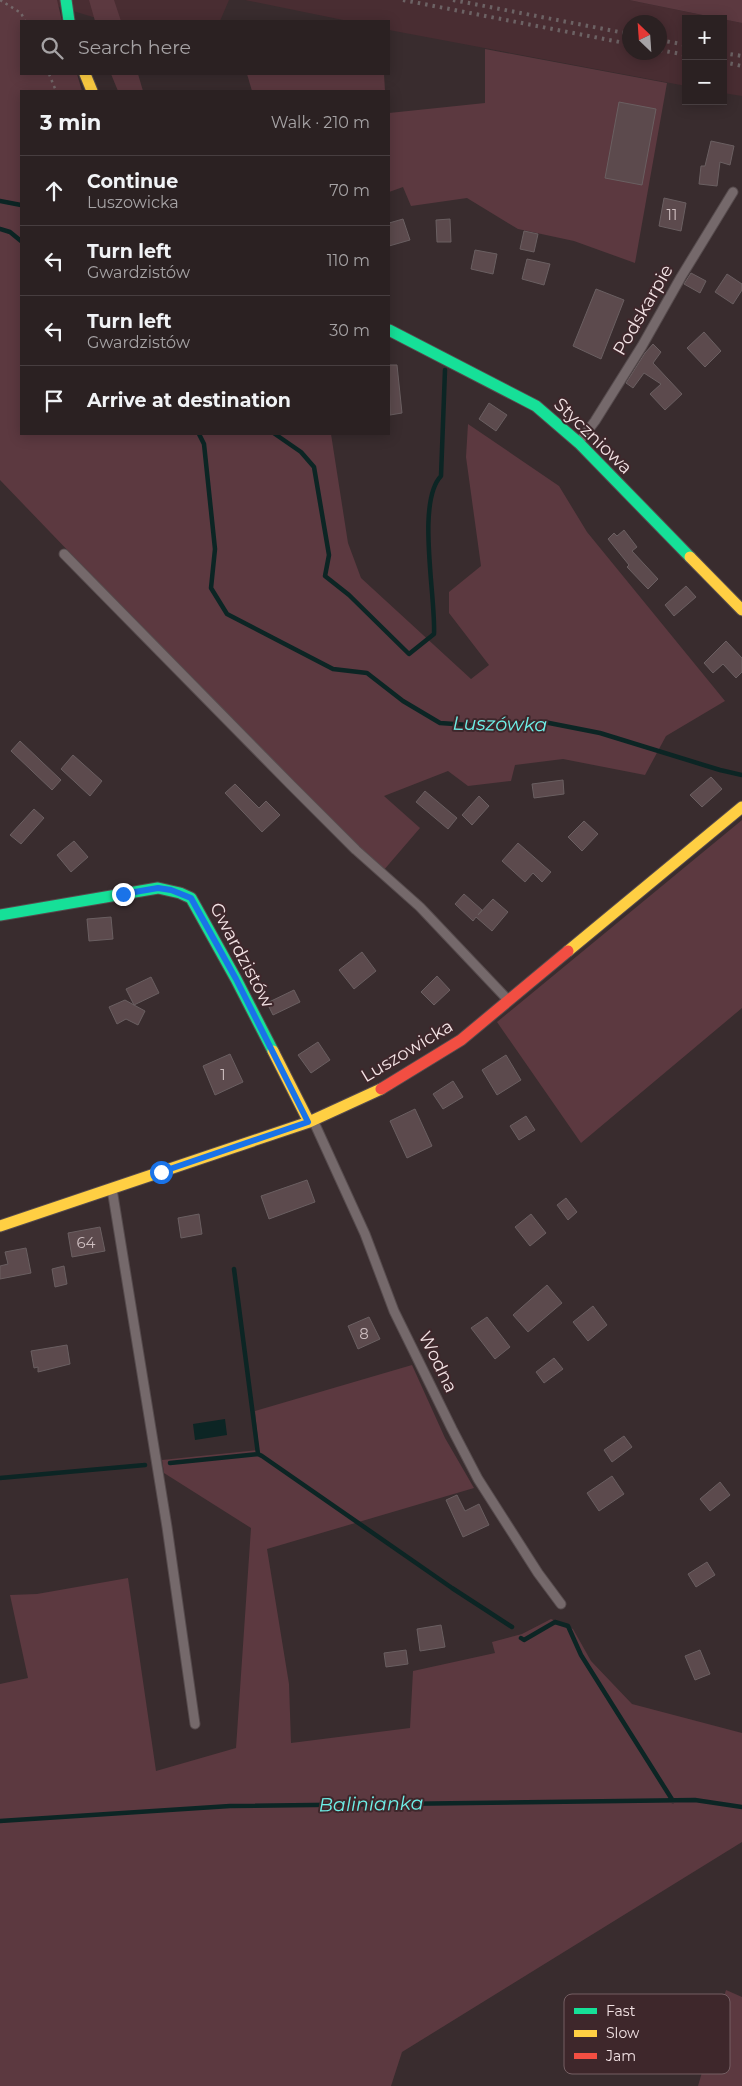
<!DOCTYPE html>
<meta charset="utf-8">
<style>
body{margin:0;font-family:Montserrat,sans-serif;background:#372e2f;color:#f1f3f6}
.controls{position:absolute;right:15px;top:15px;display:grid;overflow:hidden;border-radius:0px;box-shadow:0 2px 12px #0003}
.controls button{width:45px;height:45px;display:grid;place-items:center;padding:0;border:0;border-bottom:1px solid #473e40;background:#2b2122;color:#f1f3f6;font:25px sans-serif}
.compass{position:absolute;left:622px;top:15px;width:45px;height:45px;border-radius:50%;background:#2b2122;box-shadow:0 2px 12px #0003;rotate:335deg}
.stop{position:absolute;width:15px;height:15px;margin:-11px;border:4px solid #1a73e8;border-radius:50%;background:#fff}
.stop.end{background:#1a73e8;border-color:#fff;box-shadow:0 1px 5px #0008}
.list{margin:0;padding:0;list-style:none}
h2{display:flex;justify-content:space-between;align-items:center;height:65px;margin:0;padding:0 20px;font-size:21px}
h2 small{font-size:16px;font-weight:400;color:#a6a3a5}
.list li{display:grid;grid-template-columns:32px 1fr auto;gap:15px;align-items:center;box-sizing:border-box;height:70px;padding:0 20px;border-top:1px solid #473e40}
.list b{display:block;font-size:19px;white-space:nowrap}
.list p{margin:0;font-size:16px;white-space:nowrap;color:#a6a3a5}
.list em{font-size:16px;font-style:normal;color:#a6a3a5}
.icon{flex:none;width:28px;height:28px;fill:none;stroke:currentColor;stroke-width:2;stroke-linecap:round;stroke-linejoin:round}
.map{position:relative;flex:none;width:742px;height:2086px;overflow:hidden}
.search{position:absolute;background:#2b2122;box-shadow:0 2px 12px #0003;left:20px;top:20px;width:370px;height:55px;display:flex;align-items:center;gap:12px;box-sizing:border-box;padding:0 18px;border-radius:0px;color:#a6a3a5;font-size:19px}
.panel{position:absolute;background:#2b2122;box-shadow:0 2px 12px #0003;left:20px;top:90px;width:370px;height:345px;border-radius:0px}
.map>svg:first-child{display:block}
</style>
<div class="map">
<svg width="742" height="2086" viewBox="0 0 742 2086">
<rect width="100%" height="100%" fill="#392c2e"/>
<path fill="#492d32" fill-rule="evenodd" d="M 37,0 L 229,0 L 220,21 L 106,21 Z
M 245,0 L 629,0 L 722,19 L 686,19 L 686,86 L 389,30 L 389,21 L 348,21 ZM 630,22 L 660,22 L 660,52 L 630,52 Z
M 723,19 L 742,23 L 742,96 L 723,93 Z"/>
<path fill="#5c3940" d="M 0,0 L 57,0 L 62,21 L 21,21 L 21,74 L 77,74 L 82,91 L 21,91 L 21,434 L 331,434 L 348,543 L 361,578 L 471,679 L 489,665 L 449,613 L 449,592 L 481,566 L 466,457 L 468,424 L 559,486 L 587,532 L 725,701 L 666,736 L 645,775 L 563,759 L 515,765 L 511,781 L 468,786 L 448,771 L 384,796 L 420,828 L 383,871 L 150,636 L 0,480 Z
M 89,0 L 114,0 L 121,21 L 95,21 Z
M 629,0 L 742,0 L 742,23 Z
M 485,49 L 667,83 L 635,263 L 574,241 L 518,229 L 467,198 L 411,206 L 403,187 L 389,192 L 389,113 L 485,103 Z
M 111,74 L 138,74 L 143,91 L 118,91 Z
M 247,74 L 384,74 L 385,91 L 252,91 Z
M 742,820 L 742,1008 L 581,1143 L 497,1022 Z
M 412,1365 L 445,1438 L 474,1488 L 267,1549 L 289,1684 L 291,1743 L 410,1728 L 413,1671 L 495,1653 L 492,1642 L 522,1634 L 551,1619 L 573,1629 L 591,1661 L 632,1704 L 742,1733 L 742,1842 L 402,2052 L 391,2086 L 0,2086 L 0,1684 L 28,1678 L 10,1595 L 37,1594 L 128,1578 L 156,1771 L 236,1748 L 251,1528 L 164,1473 L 162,1460 L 259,1450 L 255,1411 Z
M 726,1990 L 742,1997 L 742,2086 L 698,2086 Z"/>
<path fill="#0c2524" d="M 225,1419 L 227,1435 L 195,1440 L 193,1424 Z"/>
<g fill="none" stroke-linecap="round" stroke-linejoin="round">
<path stroke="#0c2524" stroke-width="4.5" d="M 0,201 L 21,205
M 0,229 L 10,232 L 21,241
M 199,434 L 204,444 L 215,549 L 211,588 L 227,614 L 333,669 L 367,673 L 403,701 L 440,723 L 483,726 L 544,722 L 600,733 L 720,770 L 742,775
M 275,434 L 301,452 L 314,467 L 329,555 L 325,576 L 349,595 L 409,654 L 434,634 C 436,597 416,502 441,476 L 445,370
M 234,1269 L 258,1454
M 170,1463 L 258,1454 L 262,1456 L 452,1588 L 512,1627
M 0,1478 L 145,1465
M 521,1638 L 524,1640 L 555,1622 L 568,1626 L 581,1655 L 673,1801
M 0,1821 L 230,1806 L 695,1800 L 742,1807"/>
</g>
<path fill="#5c4a4d" stroke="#6a5f61" d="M 619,102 L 656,109 L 642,185 L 605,178 Z
M 711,141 L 734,146 L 730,165 L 720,162 L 717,186 L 699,184 L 701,166 L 705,166 Z
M 664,198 L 686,203 L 681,231 L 659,226 Z
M 403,219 L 410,240 L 389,246 L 389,223 Z
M 450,219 L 451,242 L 437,242 L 436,220 Z
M 524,231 L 538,234 L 534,252 L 520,249 Z
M 475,250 L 497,254 L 493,274 L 471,269 Z
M 527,259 L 550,264 L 544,285 L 522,279 Z
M 691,273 L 706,281 L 700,293 L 684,284 Z
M 727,274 L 742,284 L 742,290 L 733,304 L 715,292 Z
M 596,289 L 624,300 L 601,359 L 573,346 Z
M 704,332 L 721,351 L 705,367 L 687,348 Z
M 653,344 L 661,352 L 653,363 L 682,394 L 665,410 L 650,394 L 661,384 L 644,373 L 633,388 L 626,383 L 645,353 Z
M 389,365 L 397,365 L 402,413 L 390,415 Z
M 489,403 L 507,415 L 496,431 L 479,419 Z
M 624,530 L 637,547 L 632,551 L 658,579 L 648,589 L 627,567 L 629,565 L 608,539 L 614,533 L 617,536 Z
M 686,586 L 696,597 L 674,616 L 665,605 Z
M 726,641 L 742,658 L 742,672 L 736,678 L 723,664 L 713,673 L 704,663 Z
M 20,741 L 61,780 L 52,790 L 11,751 Z
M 73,755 L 102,781 L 90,796 L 61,769 Z
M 711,777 L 722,789 L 702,807 L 690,795 Z
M 563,780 L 564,794 L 534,798 L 532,784 Z
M 235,784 L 259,808 L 266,801 L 280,815 L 262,832 L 225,793 Z
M 425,791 L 457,818 L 448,829 L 416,802 Z
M 479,796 L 489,806 L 472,825 L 462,815 Z
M 34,809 L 44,818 L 21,844 L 10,835 Z
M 584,821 L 598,834 L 582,851 L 568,837 Z
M 74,841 L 88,857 L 71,872 L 57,855 Z
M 518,843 L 551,872 L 542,882 L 533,873 L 525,882 L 502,861 Z
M 464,894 L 482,910 L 478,915 L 493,899 L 508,912 L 492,931 L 476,917 L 473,921 L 455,904 Z
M 111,917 L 113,939 L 89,941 L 87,919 Z
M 362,952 L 376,971 L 354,989 L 339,970 Z
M 437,976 L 450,990 L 434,1005 L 421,992 Z
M 151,977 L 159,993 L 134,1005 L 145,1011 L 138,1025 L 126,1019 L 117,1024 L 109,1007 L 125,1000 L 134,1005 L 126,989 Z
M 294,990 L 300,1002 L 273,1015 L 267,1003 Z
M 318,1042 L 330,1060 L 311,1073 L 298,1055 Z
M 230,1054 L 243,1082 L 215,1095 L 203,1066 Z
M 506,1055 L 521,1080 L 497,1095 L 482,1070 Z
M 453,1081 L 463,1097 L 443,1109 L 433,1094 Z
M 415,1109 L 432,1146 L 407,1158 L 390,1121 Z
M 526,1116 L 535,1130 L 519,1140 L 510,1126 Z
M 307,1180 L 315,1202 L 269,1219 L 261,1196 Z
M 566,1198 L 577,1212 L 568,1220 L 557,1205 Z
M 199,1214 L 202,1234 L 181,1238 L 178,1218 Z
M 531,1214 L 546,1233 L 530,1246 L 515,1227 Z
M 100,1227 L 105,1251 L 72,1257 L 68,1233 Z
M 26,1248 L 31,1273 L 0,1279 L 0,1266 L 8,1264 L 5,1252 Z
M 64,1266 L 67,1284 L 55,1287 L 52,1269 Z
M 547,1285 L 562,1303 L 528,1332 L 513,1315 Z
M 593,1306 L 607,1325 L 588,1341 L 573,1322 Z
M 369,1317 L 380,1339 L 358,1349 L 348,1326 Z
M 487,1317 L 510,1347 L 495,1359 L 471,1328 Z
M 67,1345 L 70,1364 L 38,1372 L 38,1367 L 34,1368 L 31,1351 Z
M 554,1358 L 563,1369 L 544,1383 L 536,1372 Z
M 624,1436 L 632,1447 L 612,1462 L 604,1450 Z
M 612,1476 L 624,1494 L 599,1511 L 587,1493 Z
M 720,1482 L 730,1495 L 710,1511 L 700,1499 Z
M 457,1495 L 465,1511 L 479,1504 L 489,1525 L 463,1537 L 446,1500 Z
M 707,1562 L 715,1575 L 696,1587 L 688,1574 Z
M 441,1625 L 445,1647 L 420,1651 L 417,1629 Z
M 406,1650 L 408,1664 L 386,1667 L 384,1653 Z
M 700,1650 L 710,1674 L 695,1680 L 685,1656 Z"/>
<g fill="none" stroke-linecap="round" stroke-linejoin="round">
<g stroke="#564b4d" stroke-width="11">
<path id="lane" d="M 580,441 L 595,421 L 642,346 L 681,277 L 733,192
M 64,554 L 291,785 L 356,850 L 420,907 L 508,1000
M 313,1120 L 365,1234 L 394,1311 L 452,1429 L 478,1479 L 538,1573 L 561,1604
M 112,1189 L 167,1527 L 195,1724"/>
</g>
<g stroke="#564b4d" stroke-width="13">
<path id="fast" d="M 66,0 L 69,21
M 389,330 L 536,406 L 579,443 L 690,557
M 0,915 L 158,888 L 180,893 L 191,898 L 236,979 L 273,1051"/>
</g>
<g stroke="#564b4d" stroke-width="13">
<path id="slow" d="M 85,74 L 92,91
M 690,557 L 742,610
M 568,951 L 742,807
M 273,1051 L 309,1122
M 0,1226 L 309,1122 L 381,1089"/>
</g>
<g stroke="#564b4d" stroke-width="13">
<path id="jam" d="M 381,1089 L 461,1040 L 568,951"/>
</g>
<path stroke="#74686a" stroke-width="2.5" stroke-dasharray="2.5 4" stroke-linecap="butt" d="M 0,0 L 21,13 L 25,21
M 49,74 L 56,91"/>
<use href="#lane" stroke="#75696b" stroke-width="9"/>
<use href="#fast" stroke="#16e098" stroke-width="11"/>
<use href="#slow" stroke="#ffcf43" stroke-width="11"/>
<use href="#jam" stroke="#f24e42" stroke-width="11"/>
<path stroke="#6c6264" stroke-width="4" stroke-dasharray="2.5 5" stroke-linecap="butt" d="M 403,0 L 630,44
M 453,0 L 630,34
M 660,40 L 686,45
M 660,50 L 686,55
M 723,53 L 742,56
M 723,62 L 742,66"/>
</g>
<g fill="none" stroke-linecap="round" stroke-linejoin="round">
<path stroke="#1a73e8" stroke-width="6" d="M 123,894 L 158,888 L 171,890 L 191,898 L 236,979 L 308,1122 L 161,1172"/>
</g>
<g text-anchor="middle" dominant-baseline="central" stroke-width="4" stroke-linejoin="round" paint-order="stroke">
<g font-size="15" fill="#cdbdbf">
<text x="672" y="214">11</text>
<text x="223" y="1074">1</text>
<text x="86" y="1242">64</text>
<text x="364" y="1333">8</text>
</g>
<g font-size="18" fill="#f3e3e5" stroke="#3e272b">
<text transform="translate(643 310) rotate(-60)">Podskarpie</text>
<text transform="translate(593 436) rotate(44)">Styczniowa</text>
<text transform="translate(242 955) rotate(62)">Gwardzistów</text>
<text transform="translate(407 1051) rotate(-31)">Luszowicka</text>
<text transform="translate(438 1362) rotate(64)">Wodna</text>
</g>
<g font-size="19" font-style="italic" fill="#6ef0e8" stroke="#3e272b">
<text transform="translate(500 724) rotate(1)">Luszówka</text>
<text transform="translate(371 1804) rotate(-1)">Balinianka</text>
</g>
</g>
<rect x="564" y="1994" width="166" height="80" rx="8" fill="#3e272b" stroke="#745f63" stroke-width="1"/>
<rect x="574" y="2008" width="23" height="6" fill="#16e098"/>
<rect x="574" y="2030" width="23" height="7" fill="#ffcf43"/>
<rect x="574" y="2053" width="23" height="6" fill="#f24e42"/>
<g font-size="14" fill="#f3e3e5">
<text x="606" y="2016">Fast</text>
<text x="606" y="2038">Slow</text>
<text x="606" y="2061">Jam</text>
</g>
</svg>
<div class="controls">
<button>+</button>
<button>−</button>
</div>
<svg class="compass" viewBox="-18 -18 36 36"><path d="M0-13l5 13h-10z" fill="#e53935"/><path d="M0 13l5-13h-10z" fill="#a6a3a5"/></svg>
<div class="stop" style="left:161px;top:1172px"></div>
<div class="stop end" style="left:123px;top:894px"></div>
<div class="search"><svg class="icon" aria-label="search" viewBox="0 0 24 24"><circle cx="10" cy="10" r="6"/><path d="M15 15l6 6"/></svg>Search here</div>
<section class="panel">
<h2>3 min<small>Walk · 210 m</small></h2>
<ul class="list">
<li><svg class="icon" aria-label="ahead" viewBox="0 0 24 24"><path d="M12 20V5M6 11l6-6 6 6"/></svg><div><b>Continue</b><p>Luszowicka</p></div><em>70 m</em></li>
<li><svg class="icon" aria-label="left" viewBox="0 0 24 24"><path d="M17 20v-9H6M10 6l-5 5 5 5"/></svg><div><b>Turn left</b><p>Gwardzistów</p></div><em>110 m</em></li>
<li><svg class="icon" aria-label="left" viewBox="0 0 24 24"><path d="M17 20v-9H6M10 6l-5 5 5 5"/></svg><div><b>Turn left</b><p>Gwardzistów</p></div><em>30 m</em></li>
<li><svg class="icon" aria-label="arrive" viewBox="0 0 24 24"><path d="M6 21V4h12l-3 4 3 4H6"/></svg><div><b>Arrive at destination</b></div></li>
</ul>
</section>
</div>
